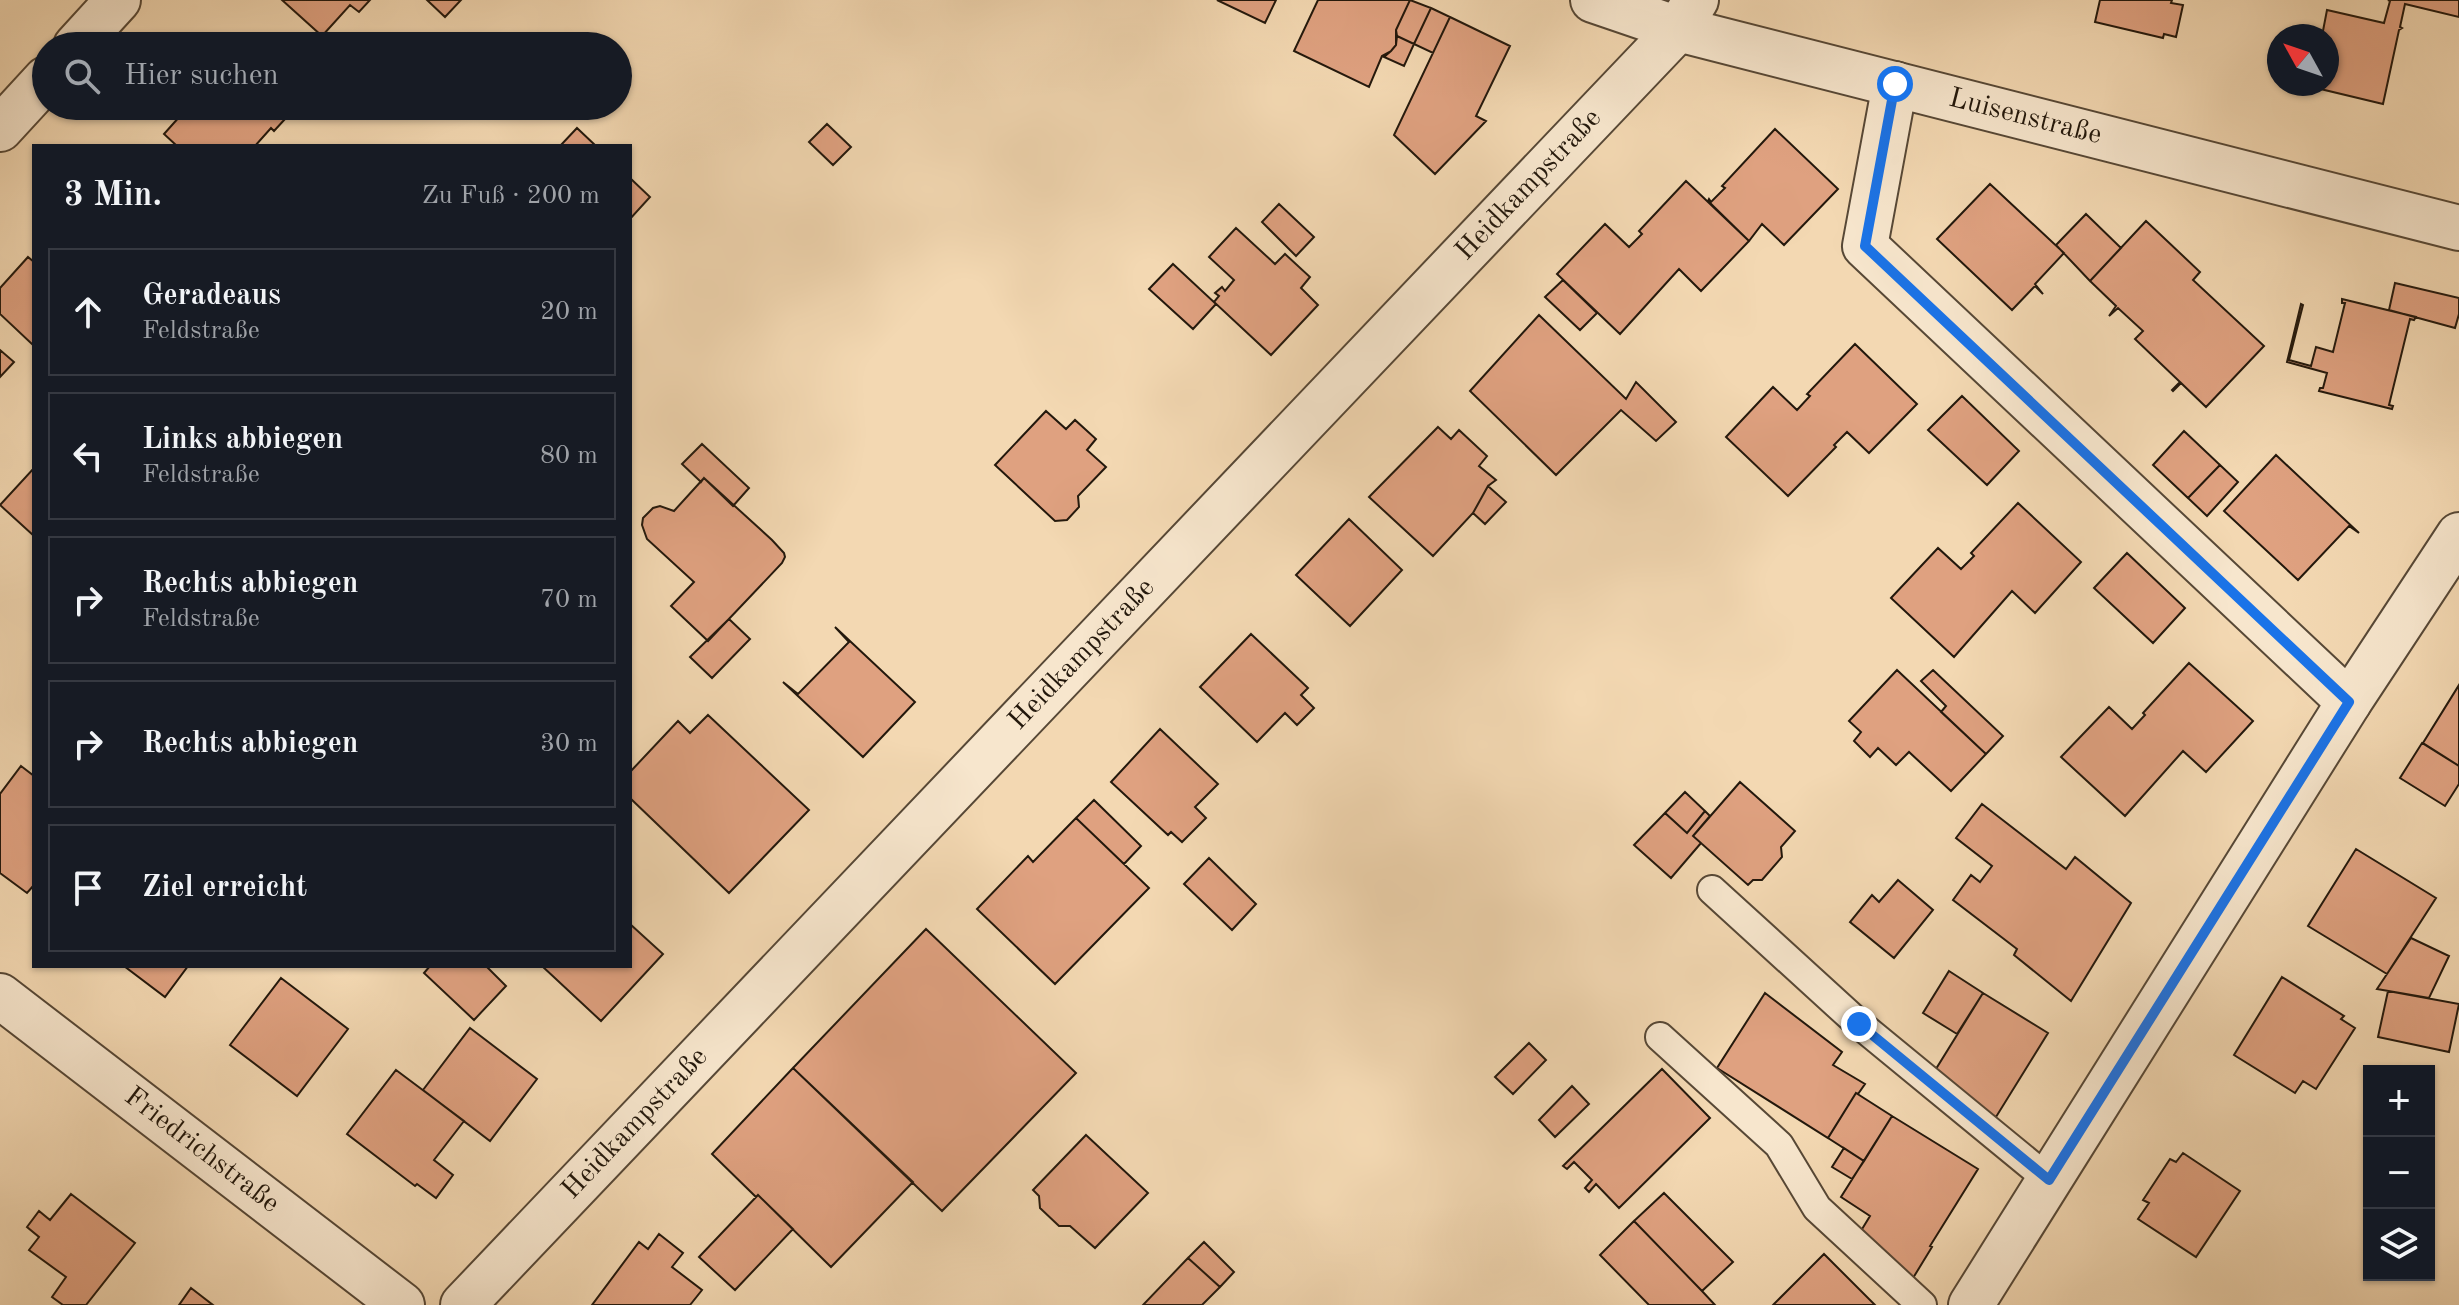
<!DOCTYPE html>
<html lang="de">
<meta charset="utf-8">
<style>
body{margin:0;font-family:"Old Standard TT",serif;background:#242831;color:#f1f3f6}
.controls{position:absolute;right:24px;bottom:24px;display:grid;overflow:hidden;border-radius:0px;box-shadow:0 2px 6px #0004}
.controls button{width:72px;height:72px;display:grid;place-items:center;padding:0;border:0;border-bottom:2px solid #363941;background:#171b24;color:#f1f3f6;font:40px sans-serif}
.compass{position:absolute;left:2267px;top:24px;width:72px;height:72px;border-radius:50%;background:#171b24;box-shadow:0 2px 6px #0004;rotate:310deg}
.stop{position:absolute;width:24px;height:24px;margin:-18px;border:6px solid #1a73e8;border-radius:50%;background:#fff}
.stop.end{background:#1a73e8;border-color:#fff;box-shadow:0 2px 8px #0008}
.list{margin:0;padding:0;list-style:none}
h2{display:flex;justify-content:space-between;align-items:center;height:104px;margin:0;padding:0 32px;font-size:34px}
h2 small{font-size:26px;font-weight:400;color:#9ea1a6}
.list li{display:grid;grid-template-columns:52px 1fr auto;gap:24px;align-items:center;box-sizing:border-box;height:128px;margin:0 16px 16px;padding:0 16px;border:2px solid #363941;border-radius:0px}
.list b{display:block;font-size:30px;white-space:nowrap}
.list p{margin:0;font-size:26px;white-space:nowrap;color:#9ea1a6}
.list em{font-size:26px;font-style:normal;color:#9ea1a6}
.icon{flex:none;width:44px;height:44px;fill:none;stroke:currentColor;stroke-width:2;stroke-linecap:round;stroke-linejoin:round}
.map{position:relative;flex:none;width:2459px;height:1305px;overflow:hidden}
.search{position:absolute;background:#171b24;box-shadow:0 2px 6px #0004;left:32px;top:32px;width:600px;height:88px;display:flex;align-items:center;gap:20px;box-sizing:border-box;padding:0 28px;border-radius:44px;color:#9ea1a6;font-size:30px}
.panel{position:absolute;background:#171b24;box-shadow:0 2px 6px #0004;left:32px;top:144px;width:600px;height:824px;border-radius:0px}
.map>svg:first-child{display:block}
</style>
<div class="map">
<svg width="2459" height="1305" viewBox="0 0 2459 1305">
<rect width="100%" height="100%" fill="#f3d8b2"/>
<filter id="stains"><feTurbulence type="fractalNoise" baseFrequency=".0025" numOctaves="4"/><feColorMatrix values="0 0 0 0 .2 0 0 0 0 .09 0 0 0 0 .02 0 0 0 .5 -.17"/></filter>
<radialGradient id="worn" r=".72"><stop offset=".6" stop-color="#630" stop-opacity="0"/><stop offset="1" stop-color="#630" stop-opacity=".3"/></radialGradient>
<path fill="#dfa180" stroke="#23180c" stroke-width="2" d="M 282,0 L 370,0 L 359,12 L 350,5 L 322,36 Z
M 427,0 L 461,0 L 445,17 Z
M 1217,0 L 1276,0 L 1265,23 Z
M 1318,0 L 1410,0 L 1396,30 L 1396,45 L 1391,51 L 1382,56 L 1369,87 L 1294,51 Z
M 1410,0 L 1431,8 L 1414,44 L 1397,36 L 1396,30 Z
M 2100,0 L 2172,0 L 2171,3 L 2183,5 L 2176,37 L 2164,34 L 2163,38 L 2095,22 Z
M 2388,0 L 2459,0 L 2459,17 L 2405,4 L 2400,27 L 2402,28 L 2399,30 L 2383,104 L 2308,86 L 2309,84 L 2327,84 L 2327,36 L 2322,36 L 2327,10 L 2384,23 L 2390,1 Z
M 1431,8 L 1450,17 L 1433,53 L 1414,44 Z
M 1450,17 L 1510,46 L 1476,116 L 1486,121 L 1435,174 L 1394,135 Z
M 1397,36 L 1414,44 L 1404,66 L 1384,57 L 1391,51 L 1396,45 Z
M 189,106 L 297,106 L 274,131 L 271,128 L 255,146 L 177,146 L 164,134 Z
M 827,124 L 851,147 L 833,165 L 809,142 Z
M 577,128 L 596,146 L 560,146 Z
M 1775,129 L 1838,189 L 1784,245 L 1762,224 L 1749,241 L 1708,201 L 1709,199 L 1711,202 L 1725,188 L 1722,186 Z
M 630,178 L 650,197 L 630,219 Z
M 1686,181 L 1749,241 L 1701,291 L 1679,269 L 1620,334 L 1557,274 L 1605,224 L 1629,247 L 1642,234 L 1639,231 Z
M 1990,184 L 2064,253 L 2035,284 L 2043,294 L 2035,286 L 2012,310 L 1937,239 Z
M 1279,204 L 1314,237 L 1296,256 L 1262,222 Z
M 2086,214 L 2121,248 L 2090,281 L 2056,245 Z
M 2146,221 L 2200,272 L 2193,280 L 2264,346 L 2206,407 L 2181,383 L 2173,391 L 2172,390 L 2180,382 L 2135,339 L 2143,331 L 2118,308 L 2109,316 L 2116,306 L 2090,281 Z
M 1236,228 L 1275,264 L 1285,254 L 1310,277 L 1301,288 L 1318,305 L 1271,355 L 1214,302 L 1219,296 L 1215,293 L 1222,287 L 1225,291 L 1234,280 L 1209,257 Z
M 28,257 L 34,262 L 33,345 L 0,314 L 0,288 Z
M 1173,264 L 1216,304 L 1193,329 L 1149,289 Z
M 1563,280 L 1597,313 L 1580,330 L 1545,297 Z
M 2395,283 L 2459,298 L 2459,314 L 2455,328 L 2389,310 Z
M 2342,299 L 2416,317 L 2414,320 L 2410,319 L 2389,405 L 2393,406 L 2392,409 L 2319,391 L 2320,388 L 2323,388 L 2327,373 L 2287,362 L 2301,304 L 2303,305 L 2289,360 L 2311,366 L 2316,347 L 2333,352 L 2345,303 L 2342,303 Z
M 1539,315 L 1626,399 L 1636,382 L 1676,422 L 1656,441 L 1621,410 L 1556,475 L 1470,391 Z
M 1855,344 L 1917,404 L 1869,453 L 1847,432 L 1834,445 L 1836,447 L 1788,496 L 1726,437 L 1773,387 L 1797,410 L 1810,396 L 1807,394 Z
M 0,350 L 14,362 L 0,377 Z
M 1962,396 L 2019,451 L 1987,485 L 1928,430 Z
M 1046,411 L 1066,429 L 1075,420 L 1096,439 L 1087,450 L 1106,467 L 1078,496 L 1079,507 L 1067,520 L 1055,521 L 995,465 Z
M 1438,427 L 1451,439 L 1459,430 L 1487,456 L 1479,466 L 1496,480 L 1488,486 L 1473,513 L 1433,556 L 1369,497 Z
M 2184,431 L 2220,465 L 2188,498 L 2153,465 Z
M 702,444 L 749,488 L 733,506 L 704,478 L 701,482 L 682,464 Z
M 2276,455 L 2359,533 L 2349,526 L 2298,580 L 2224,511 Z
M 2220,465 L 2238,482 L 2207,516 L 2188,498 Z
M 34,468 L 34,536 L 0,505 Z
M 704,478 L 772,540 L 784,553 L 785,557 L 782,563 L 708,641 L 671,606 L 694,582 L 647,539 L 642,525 L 643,518 L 653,508 L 660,506 L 674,511 Z
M 1488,486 L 1506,502 L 1485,524 L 1473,513 Z
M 2018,503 L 2081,562 L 2035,613 L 2012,591 L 1954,657 L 1891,598 L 1938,548 L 1961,569 L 1974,556 L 1971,553 Z
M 1349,519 L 1402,570 L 1350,626 L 1296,575 Z
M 2127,553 L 2185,608 L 2153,643 L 2094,588 Z
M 729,619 L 750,639 L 712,678 L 690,657 Z
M 835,627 L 915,702 L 863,757 L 783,682 L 798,694 L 849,642 Z
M 1251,634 L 1308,688 L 1301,695 L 1314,708 L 1297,725 L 1285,713 L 1257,742 L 1200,687 Z
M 2189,663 L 2253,721 L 2206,772 L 2183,751 L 2125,816 L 2061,757 L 2109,707 L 2132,729 L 2145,715 L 2143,713 Z
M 1897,670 L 1986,754 L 1951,791 L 1909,752 L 1896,765 L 1878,748 L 1870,757 L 1854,741 L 1861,732 L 1849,721 Z
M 1933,670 L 2003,736 L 1986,754 L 1941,712 L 1946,706 L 1921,681 Z
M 2459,685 L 2459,766 L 2423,743 Z
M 708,715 L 809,810 L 729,893 L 630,798 L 630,772 L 678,721 L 690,733 Z
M 1160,729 L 1218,784 L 1195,807 L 1206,818 L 1182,842 L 1171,832 L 1168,835 L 1111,782 Z
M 2422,743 L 2459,766 L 2459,784 L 2445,806 L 2400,778 Z
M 21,766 L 34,776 L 34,885 L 27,893 L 0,873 L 0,794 Z
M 1740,782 L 1795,831 L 1781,847 L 1782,857 L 1762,880 L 1753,880 L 1748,885 L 1693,836 Z
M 1685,792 L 1705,811 L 1687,833 L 1665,813 Z
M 1094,800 L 1141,846 L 1124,864 L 1076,818 Z
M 1982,804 L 2066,869 L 2075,857 L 2131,903 L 2071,1001 L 2014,955 L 2017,949 L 1953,900 L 1971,875 L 1980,882 L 1992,866 L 1956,838 Z
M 1705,811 L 1710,816 L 1693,836 L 1701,843 L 1671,878 L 1634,845 L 1665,813 L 1687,833 Z
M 1076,818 L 1149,888 L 1055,984 L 977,909 L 1028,856 L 1033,862 Z
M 2356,849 L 2436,898 L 2387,974 L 2308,926 Z
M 1209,858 L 1256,904 L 1232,930 L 1184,884 Z
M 1898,880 L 1933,910 L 1894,958 L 1850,922 L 1872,895 L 1879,902 Z
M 630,924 L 663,954 L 601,1021 L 542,966 L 630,966 Z
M 926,929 L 1076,1073 L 942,1211 L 793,1068 Z
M 2411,938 L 2449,956 L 2429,998 L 2377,989 Z
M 124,966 L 188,966 L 165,997 Z
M 430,966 L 486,966 L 506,986 L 474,1020 L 424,973 Z
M 1949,971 L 1983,993 L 1957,1034 L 1923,1013 Z
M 2282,977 L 2344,1016 L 2341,1019 L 2355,1028 L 2316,1089 L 2303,1081 L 2295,1093 L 2234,1055 Z
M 281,978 L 348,1029 L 297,1096 L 230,1045 Z
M 2388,991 L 2459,1004 L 2449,1052 L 2378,1037 Z
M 1765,993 L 1842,1052 L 1833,1065 L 1865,1084 L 1858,1094 L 1856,1093 L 1828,1138 L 1717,1068 Z
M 1983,993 L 2048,1033 L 1996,1117 L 1931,1077 Z
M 470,1028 L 537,1079 L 490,1141 L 423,1090 Z
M 1529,1043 L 1546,1060 L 1513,1094 L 1495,1077 Z
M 793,1068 L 913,1182 L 831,1267 L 758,1195 L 756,1197 L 712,1154 Z
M 1662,1069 L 1710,1118 L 1619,1208 L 1596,1184 L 1589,1192 L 1585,1188 L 1592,1180 L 1574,1162 L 1567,1169 L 1563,1166 Z
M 396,1070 L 464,1121 L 434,1160 L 453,1175 L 436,1198 L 417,1184 L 415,1186 L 347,1134 Z
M 1572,1086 L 1589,1104 L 1555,1137 L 1539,1120 Z
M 1856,1093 L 1892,1116 L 1864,1161 L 1828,1138 Z
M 1892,1116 L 1978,1169 L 1930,1246 L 1932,1247 L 1910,1283 L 1859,1234 L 1870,1216 L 1841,1197 Z
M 1086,1135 L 1148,1193 L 1095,1248 L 1070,1226 L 1059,1226 L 1040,1208 L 1039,1196 L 1033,1190 Z
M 1844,1148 L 1864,1161 L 1852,1179 L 1832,1167 Z
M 2183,1153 L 2240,1191 L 2196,1257 L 2138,1219 L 2149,1203 L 2143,1200 L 2170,1159 L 2176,1162 Z
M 1664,1193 L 1733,1262 L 1702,1291 L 1634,1221 Z
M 71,1194 L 135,1243 L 86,1305 L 63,1305 L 52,1297 L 66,1277 L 29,1250 L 39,1237 L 27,1227 L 39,1211 L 50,1220 Z
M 758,1195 L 793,1229 L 735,1290 L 699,1257 Z
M 1634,1221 L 1702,1291 L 1715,1305 L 1649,1305 L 1600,1255 Z
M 659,1234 L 683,1253 L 672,1267 L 702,1290 L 690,1305 L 592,1305 L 639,1242 L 648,1249 Z
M 1204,1242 L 1234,1272 L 1220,1287 L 1188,1258 Z
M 1824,1254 L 1875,1305 L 1773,1305 Z
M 1188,1258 L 1220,1287 L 1202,1305 L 1143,1305 Z
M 191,1288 L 213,1305 L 179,1305 Z"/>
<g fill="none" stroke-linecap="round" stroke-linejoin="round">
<g stroke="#574836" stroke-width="32">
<path id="lane" d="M 1712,890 L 1859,1024 L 2049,1180
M 1660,1037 L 1779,1145 L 1817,1208 L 1922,1305"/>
</g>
<g stroke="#574836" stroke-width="48">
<g id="street">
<path id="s1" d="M 1593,0 L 1678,29 L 2459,228"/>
<path d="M 76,46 L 118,0"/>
<path d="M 1895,84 L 1865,246 L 2349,702"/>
<path d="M 0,129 L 46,79"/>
<path id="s2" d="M 0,996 L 402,1305"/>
<path id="s3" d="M 463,1305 L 1678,29 L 1696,0"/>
<path d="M 1971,1305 L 2349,702 L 2459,535"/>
</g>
</g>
<use href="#lane" stroke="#f7e6cd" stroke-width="28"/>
<use href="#street" stroke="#f7e6cd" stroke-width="44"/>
</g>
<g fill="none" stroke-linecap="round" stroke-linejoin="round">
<path stroke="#1a73e8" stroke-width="10" d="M 1859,1024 L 2049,1180 L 2349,702 L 1865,246 L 1895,84"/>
</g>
<g text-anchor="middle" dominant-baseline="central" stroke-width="6" stroke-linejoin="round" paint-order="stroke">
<g font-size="28" fill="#23180c" stroke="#f7e6cd">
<text stroke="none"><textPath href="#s1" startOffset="448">Luisenstraße</textPath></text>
<text stroke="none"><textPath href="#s3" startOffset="1546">Heidkampstraße</textPath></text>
<text stroke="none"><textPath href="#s3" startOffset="898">Heidkampstraße</textPath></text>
<text stroke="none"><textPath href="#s3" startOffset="250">Heidkampstraße</textPath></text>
<text stroke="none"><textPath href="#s2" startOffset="254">Friedrichstraße</textPath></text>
</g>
</g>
<rect width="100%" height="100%" filter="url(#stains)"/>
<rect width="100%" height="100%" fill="url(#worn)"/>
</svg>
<div class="controls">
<button>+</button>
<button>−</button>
<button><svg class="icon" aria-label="layers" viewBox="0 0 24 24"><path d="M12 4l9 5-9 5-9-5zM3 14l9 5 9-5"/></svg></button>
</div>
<svg class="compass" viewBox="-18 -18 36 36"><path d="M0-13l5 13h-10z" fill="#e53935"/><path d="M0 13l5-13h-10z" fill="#9ea1a6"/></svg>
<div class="stop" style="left:1895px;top:84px"></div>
<div class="stop end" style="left:1859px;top:1024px"></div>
<div class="search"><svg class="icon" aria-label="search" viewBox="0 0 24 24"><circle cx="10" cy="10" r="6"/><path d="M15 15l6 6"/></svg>Hier suchen</div>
<section class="panel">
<h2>3 Min.<small>Zu Fuß · 200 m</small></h2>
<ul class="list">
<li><svg class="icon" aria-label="ahead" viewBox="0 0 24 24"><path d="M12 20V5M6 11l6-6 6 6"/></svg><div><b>Geradeaus</b><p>Feldstraße</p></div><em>20 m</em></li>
<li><svg class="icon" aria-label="left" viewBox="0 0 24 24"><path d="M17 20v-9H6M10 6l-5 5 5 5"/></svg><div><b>Links abbiegen</b><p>Feldstraße</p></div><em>80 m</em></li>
<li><svg class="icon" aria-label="right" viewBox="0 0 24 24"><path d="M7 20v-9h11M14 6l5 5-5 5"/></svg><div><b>Rechts abbiegen</b><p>Feldstraße</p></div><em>70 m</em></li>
<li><svg class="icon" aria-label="right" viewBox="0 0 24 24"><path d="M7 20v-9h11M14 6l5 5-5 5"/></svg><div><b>Rechts abbiegen</b></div><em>30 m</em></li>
<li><svg class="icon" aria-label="arrive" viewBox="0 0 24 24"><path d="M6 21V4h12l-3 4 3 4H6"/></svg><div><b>Ziel erreicht</b></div></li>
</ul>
</section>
</div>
